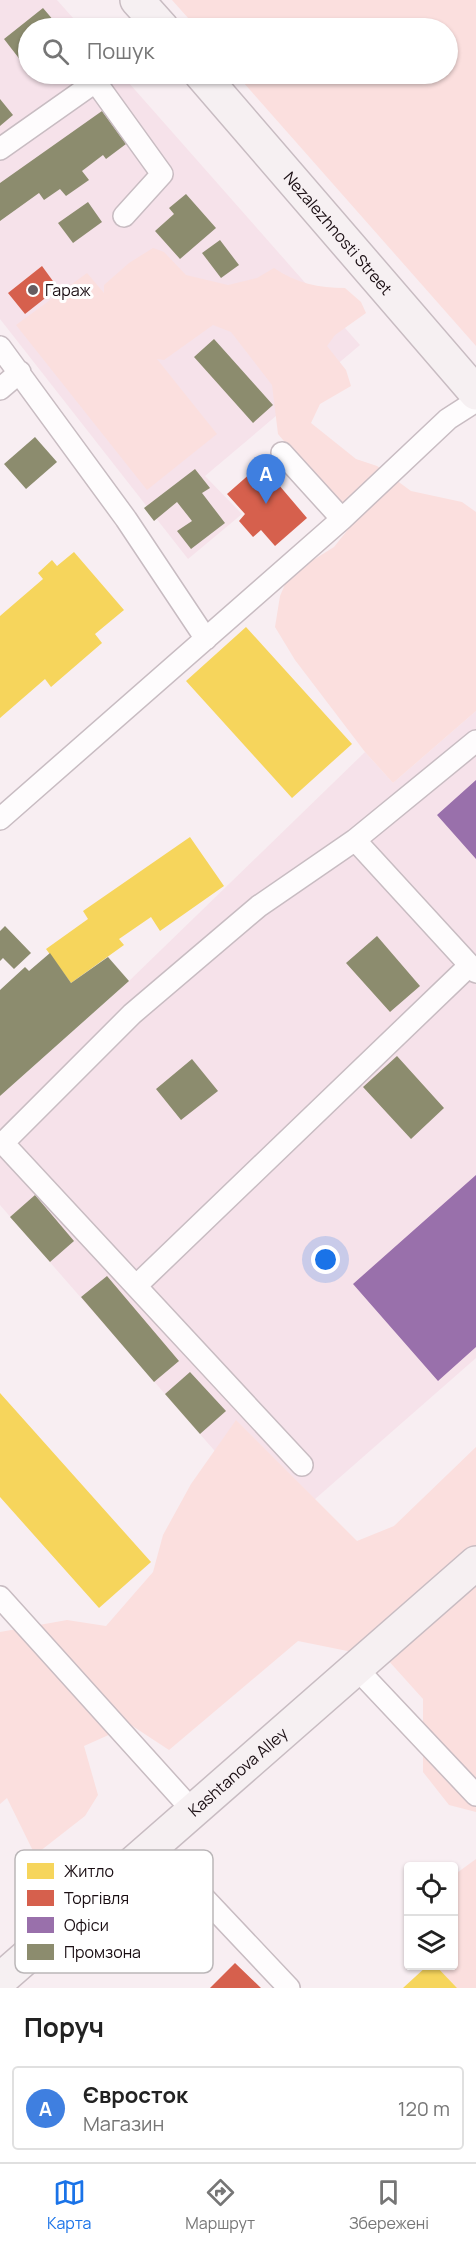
<!DOCTYPE html>
<html lang="uk">
<meta charset="utf-8">
<style>
body{margin:0;font-family:Manrope,sans-serif;background:#f2f2f2;color:#222}
.controls{position:absolute;right:18px;bottom:18px;display:grid;overflow:hidden;border-radius:6px;box-shadow:0 2px 4px #0004}
.controls button{width:54px;height:54px;display:grid;place-items:center;padding:0;border:0;border-bottom:2px solid #e0e0e0;background:#fff;color:#222;font:30px sans-serif}
.you{position:absolute;left:326px;top:1260px;width:21px;height:21px;margin:-15px;border:4px solid #fff;border-radius:50%;background:#1a73e8;box-shadow:0 0 0 9px #1a73e833}
.badge{display:grid;place-items:center;width:39px;height:39px;border-radius:50%;background:#1a73e8;color:#fff;font-size:20px;font-weight:700}
.pin{position:absolute;translate:-50% -50px;filter:drop-shadow(0 2px 3px #0008)}
.pin::after{content:'';position:absolute;top:32px;width:21px;height:18px;background:inherit;clip-path:polygon(0 0,100% 0,50% 100%)}
.list{margin:0;padding:0;list-style:none}
h2{display:flex;justify-content:space-between;align-items:center;height:78px;margin:0;padding:0 24px;font-size:26px}
h2 small{font-size:20px;font-weight:400;color:#767676}
.list li{display:grid;grid-template-columns:39px 1fr auto;gap:18px;align-items:center;box-sizing:border-box;height:84px;margin:0 12px 12px;padding:0 12px;border:2px solid #e0e0e0;border-radius:6px}
.list b{display:block;font-size:22px;white-space:nowrap}
.list p{margin:0;font-size:20px;white-space:nowrap;color:#767676}
.list em{font-size:20px;font-style:normal;color:#767676}
.icon{flex:none;width:33px;height:33px;fill:none;stroke:currentColor;stroke-width:2;stroke-linecap:round;stroke-linejoin:round}
.map{position:relative;flex:none;width:476px;height:1988px;overflow:hidden}
.search{position:absolute;background:#fff;box-shadow:0 2px 4px #0004;left:18px;right:18px;top:18px;height:66px;display:flex;align-items:center;gap:15px;box-sizing:border-box;padding:0 21px;border-radius:33px;color:#767676;font-size:22px}
.sheet{height:174px;background:#fff}
nav{display:flex;justify-content:space-around;align-items:center;box-sizing:border-box;height:84px;border-top:2px solid #e0e0e0;background:#fff;font-size:16px;color:#767676}
nav a{display:grid;justify-items:center;gap:3px}
nav .on{color:#1a73e8}
.map>svg:first-child{display:block}
</style>
<div class="map">
<svg width="476" height="1988" viewBox="0 0 476 1988">
<rect width="100%" height="100%" fill="#f8eef2"/>
<path fill="#f6e2ea" d="M 0,0 L 57,0 L 82,28 L 28,28 L 28,74 L 121,74 L 360,345 L 205,476 L 242,514 L 188,559 L 0,319 Z
M 476,711 L 476,1358 L 282,1528 L 0,1205 L 0,1096 L 129,981 L 365,752 L 393,783 Z"/>
<path fill="#fbdfde" d="M 172,0 L 476,0 L 476,346 L 236,74 L 448,74 L 448,28 L 197,28 Z
M 153,248 L 164,252 L 186,275 L 228,285 L 257,278 L 274,268 C 296,283 319,288 345,288 L 361,302 L 366,313 L 335,335 L 327,346 L 346,370 L 351,386 L 320,404 L 311,423 L 356,459 L 377,466 L 411,491 L 462,502 L 476,512 L 476,711 L 393,783 L 365,752 L 295,660 L 275,627 L 280,596 L 289,575 L 334,547 L 353,523 L 278,434 L 272,385 L 231,332 L 213,325 L 164,360 L 157,359 L 217,434 L 147,490 L 16,325 L 87,273 L 104,293 L 104,285 L 129,263 Z
M 236,1420 L 357,1541 L 394,1526 L 476,1447 L 476,1812 L 449,1805 L 423,1772 L 423,1699 L 387,1659 L 298,1641 L 169,1750 L 131,1725 L 84,1746 L 98,1795 L 85,1816 L 35,1855 L 7,1798 L 0,1804 L 0,1632 L 67,1620 L 106,1626 L 153,1572 L 163,1535 L 191,1484 Z
M 476,1859 L 476,1988 L 457,1988 L 436,1966 L 454,1966 L 454,1875 Z"/>
<path fill="#f6d55c" d="M 74,552 L 124,610 L 95,634 L 102,643 L 51,687 L 45,679 L 0,718 L 0,616 L 43,579 L 38,573 L 52,560 L 57,566 Z
M 246,627 L 352,744 L 292,798 L 186,681 Z
M 190,837 L 224,886 L 160,931 L 151,917 L 119,939 L 124,945 L 71,983 L 46,949 L 88,919 L 83,911 Z
M 0,1393 L 151,1562 L 99,1608 L 0,1497 Z
M 427,1966 L 436,1966 L 457,1988 L 403,1988 Z"/>
<path fill="#d6604d" d="M 42,266 L 58,288 L 25,314 L 8,293 Z
M 261,464 L 307,518 L 275,546 L 261,530 L 253,537 L 239,521 L 245,514 L 227,494 Z
M 235,1963 L 261,1988 L 210,1988 Z"/>
<path fill="#9970ab" d="M 476,780 L 476,859 L 437,815 Z
M 476,1175 L 476,1347 L 438,1381 L 353,1284 Z"/>
<path fill="#8c8c6e" d="M 43,8 L 60,28 L 28,28 L 28,70 L 4,39 Z
M 0,99 L 13,115 L 0,126 Z
M 102,111 L 126,144 L 106,159 L 103,155 L 82,171 L 89,180 L 66,196 L 60,189 L 44,200 L 39,193 L 0,221 L 0,183 Z
M 186,194 L 216,228 L 180,259 L 155,231 L 174,214 L 169,208 Z
M 88,202 L 102,222 L 73,243 L 58,223 Z
M 220,240 L 239,265 L 221,278 L 202,253 Z
M 214,339 L 273,405 L 253,423 L 194,357 Z
M 35,437 L 57,462 L 26,489 L 4,464 Z
M 195,469 L 210,488 L 202,493 L 225,523 L 191,549 L 177,531 L 192,521 L 177,502 L 154,521 L 144,508 Z
M 5,926 L 31,953 L 14,969 L 3,958 L 0,961 L 0,931 Z
M 377,936 L 420,986 L 390,1012 L 346,963 Z
M 50,953 L 71,983 L 108,957 L 129,981 L 0,1096 L 0,990 L 25,967 L 29,971 Z
M 397,1056 L 444,1108 L 411,1139 L 363,1087 Z
M 192,1059 L 218,1091 L 181,1120 L 156,1089 Z
M 35,1195 L 74,1241 L 50,1262 L 10,1217 Z
M 107,1276 L 179,1361 L 154,1382 L 81,1297 Z
M 190,1372 L 226,1411 L 200,1434 L 165,1394 Z"/>
<g fill="none" stroke-linecap="round" stroke-linejoin="round">
<g stroke="#c8bcc2" stroke-width="24">
<path id="lane" d="M 95,81 L 162,174 L 124,216
M 0,149 L 105,75
M 0,347 L 126,519 L 206,639
M 0,389 L 20,372
M 282,453 L 342,519
M 0,819 L 342,519 L 448,419 L 476,401
M 355,840 L 476,972
M 136,1286 L 470,965
M 302,1465 L 3,1143 L 132,1014 L 259,906 L 355,840 L 476,741
M 0,1597 L 193,1811
M 357,1669 L 476,1795
M 155,1846 L 289,1988"/>
</g>
<g stroke="#c8bcc2" stroke-width="36">
<g id="secondary">
<path d="M 137,0 L 162,28"/>
<path id="s1" d="M 201,74 L 476,393"/>
<path id="s2" d="M 0,1980 L 476,1563"/>
</g>
</g>
<use href="#lane" stroke="#fefcfd" stroke-width="21"/>
<use href="#secondary" stroke="#f6f0f2" stroke-width="33"/>
</g>
<circle fill="#675c60" stroke="#fff" stroke-width="2" cx="33" cy="290" r="6"/>
<g text-anchor="middle" dominant-baseline="central" stroke-width="6" stroke-linejoin="round" paint-order="stroke">
<g font-size="16" fill="#190d12" stroke="#fff">
<text stroke="none"><textPath href="#s1" startOffset="210">Nezalezhnosti Street</textPath></text>
<text stroke="none"><textPath href="#s2" startOffset="316">Kashtanova Alley</textPath></text>
</g>
<g font-size="16" fill="#190d12" stroke="#fff" text-anchor="start">
<text x="45" y="290">Гараж</text>
</g>
</g>
<rect x="15" y="1850" width="198" height="123" rx="9" fill="#fff" stroke="#bab6b8" stroke-width="1.5"/>
<rect x="27" y="1863" width="27" height="16" fill="#f6d55c"/>
<rect x="27" y="1890" width="27" height="16" fill="#d6604d"/>
<rect x="27" y="1917" width="27" height="16" fill="#9970ab"/>
<rect x="27" y="1944" width="27" height="16" fill="#8c8c6e"/>
<g font-size="16" fill="#190d12">
<text x="64" y="1877">Житло</text>
<text x="64" y="1904">Торгівля</text>
<text x="64" y="1931">Офіси</text>
<text x="64" y="1958">Промзона</text>
</g>
</svg>
<div class="controls">
<button><svg class="icon" aria-label="locate" viewBox="0 0 24 24"><circle cx="12" cy="12" r="6"/><path d="M12 2v4M12 18v4M2 12h4M18 12h4"/></svg></button>
<button><svg class="icon" aria-label="layers" viewBox="0 0 24 24"><path d="M12 4l9 5-9 5-9-5zM3 14l9 5 9-5"/></svg></button>
</div>
<div class="you"></div>
<div class="pin badge" style="left:266px;top:504px;background:#3f7fe0">A</div>
<div class="search"><svg class="icon" aria-label="search" viewBox="0 0 24 24"><circle cx="10" cy="10" r="6"/><path d="M15 15l6 6"/></svg>Пошук</div>
</div>
<section class="sheet">
<h2>Поруч<small></small></h2>
<ul class="list">
<li><span class="badge" style="background:#3f7fe0">A</span><div><b>Євросток</b><p>Магазин</p></div><em>120 m</em></li>
</ul>
</section>
<nav>
<a class="on"><svg class="icon" aria-label="map" viewBox="0 0 24 24"><path d="M3 6l6-2 6 2 6-2v14l-6 2-6-2-6 2zM9 4v14M15 6v14"/></svg>Карта</a>
<a><svg class="icon" aria-label="directions" viewBox="0 0 24 24"><path d="M12 3l9 9-9 9-9-9zM9 14v-3h6M13 9l2 2-2 2"/></svg>Маршрут</a>
<a><svg class="icon" aria-label="saved" viewBox="0 0 24 24"><path d="M7 4h10v16l-5-4-5 4z"/></svg>Збережені</a>
</nav>
